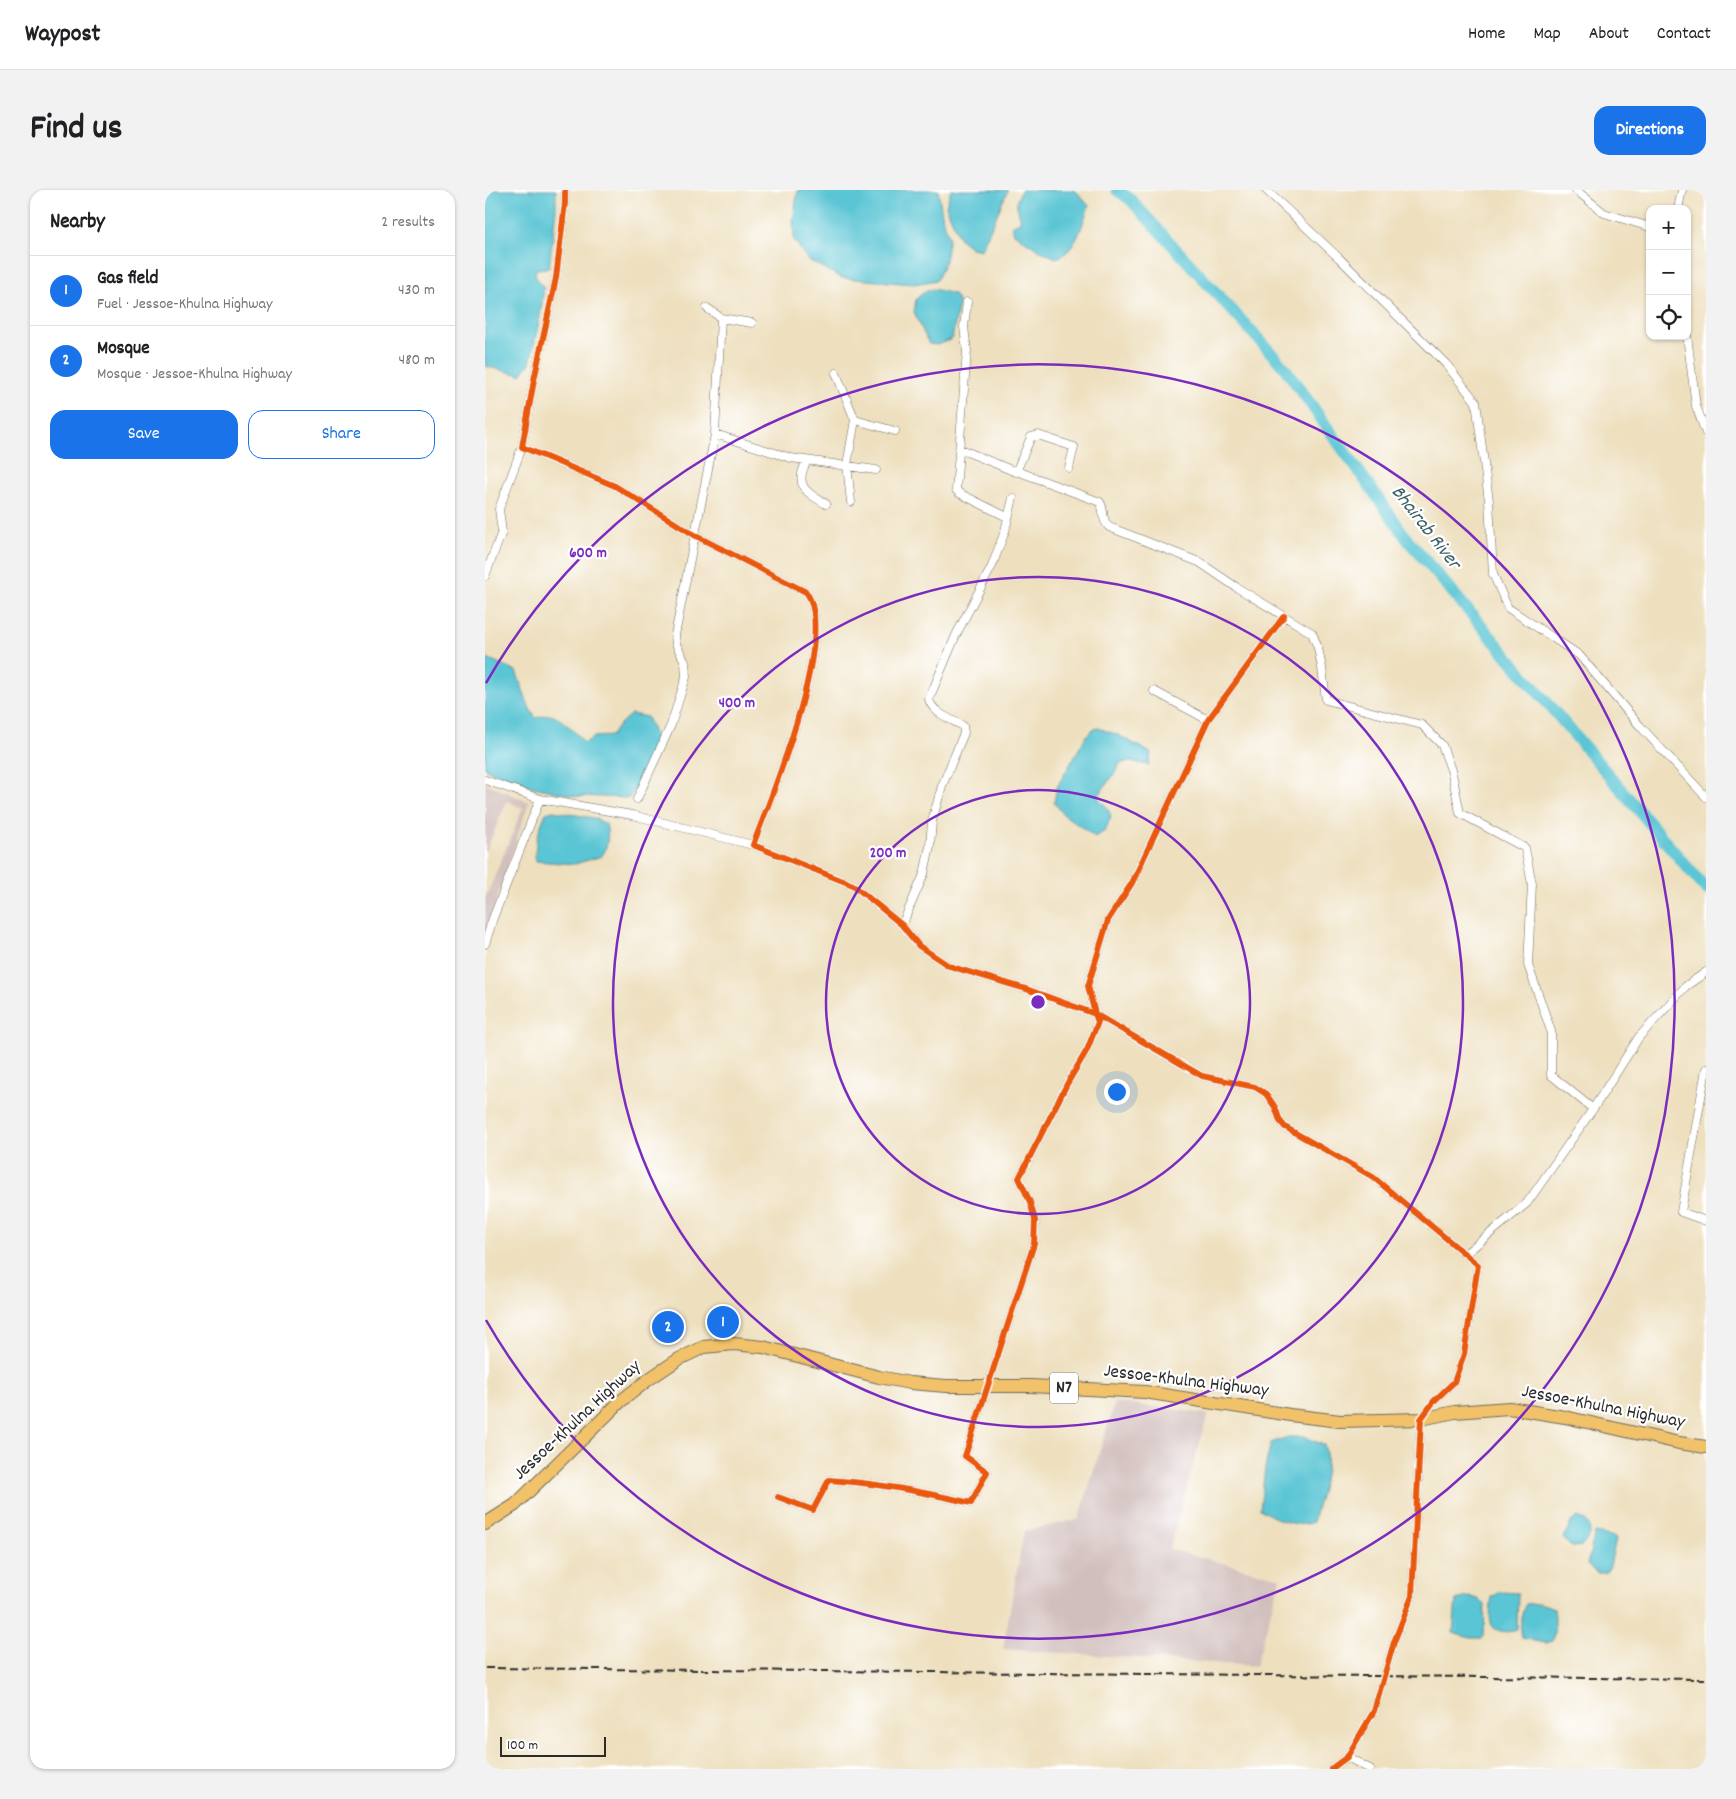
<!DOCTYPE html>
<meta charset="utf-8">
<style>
body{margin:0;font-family:Dekko,sans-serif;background:#f2f2f2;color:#202124}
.controls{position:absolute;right:15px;top:15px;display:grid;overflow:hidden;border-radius:10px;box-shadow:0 1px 4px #0004}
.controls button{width:45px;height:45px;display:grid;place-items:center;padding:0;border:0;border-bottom:1px solid #e0e0e0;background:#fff;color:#202124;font:25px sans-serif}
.scale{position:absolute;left:15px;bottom:12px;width:106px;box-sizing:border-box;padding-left:5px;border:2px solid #2b2b2b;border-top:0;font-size:14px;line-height:18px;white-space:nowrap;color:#2b2b2b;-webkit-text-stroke:4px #fff;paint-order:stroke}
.you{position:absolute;left:631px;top:901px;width:18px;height:18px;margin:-12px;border:4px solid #fff;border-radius:50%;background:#1a73e8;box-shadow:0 0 0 8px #1a73e833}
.badge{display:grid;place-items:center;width:32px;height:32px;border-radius:50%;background:#1a73e8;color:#fff;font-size:16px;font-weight:700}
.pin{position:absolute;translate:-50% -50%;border:2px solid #fff;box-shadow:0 1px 5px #0006}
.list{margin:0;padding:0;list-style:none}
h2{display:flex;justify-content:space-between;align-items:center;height:65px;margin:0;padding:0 20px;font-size:21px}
h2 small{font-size:16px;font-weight:400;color:#757577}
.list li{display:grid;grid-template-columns:32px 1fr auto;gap:15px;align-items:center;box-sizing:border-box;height:70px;padding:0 20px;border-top:1px solid #e0e0e0}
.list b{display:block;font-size:19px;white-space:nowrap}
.list p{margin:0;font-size:16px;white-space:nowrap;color:#757577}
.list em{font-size:16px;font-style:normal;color:#757577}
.actions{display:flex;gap:10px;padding:15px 20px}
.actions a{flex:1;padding:11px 0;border:1px solid #1a73e8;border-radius:15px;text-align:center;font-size:18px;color:#1a73e8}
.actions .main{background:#1a73e8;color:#fff}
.icon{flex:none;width:28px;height:28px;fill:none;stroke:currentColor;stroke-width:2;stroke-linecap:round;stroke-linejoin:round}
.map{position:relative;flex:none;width:1221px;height:1579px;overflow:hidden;border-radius:15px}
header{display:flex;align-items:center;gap:30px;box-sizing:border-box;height:70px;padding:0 25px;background:#fff;border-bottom:1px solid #e0e0e0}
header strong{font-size:24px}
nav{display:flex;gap:28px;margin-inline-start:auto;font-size:18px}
.intro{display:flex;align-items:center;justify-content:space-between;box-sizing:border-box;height:120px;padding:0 30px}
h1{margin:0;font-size:35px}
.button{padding:12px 22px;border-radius:15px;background:#1a73e8;color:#fff;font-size:18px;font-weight:700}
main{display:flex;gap:30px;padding:0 30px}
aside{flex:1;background:#fff;border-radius:15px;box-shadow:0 1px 4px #0004}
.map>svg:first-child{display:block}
</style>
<header>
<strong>Waypost</strong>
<nav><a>Home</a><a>Map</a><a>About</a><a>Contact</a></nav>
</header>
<div class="intro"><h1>Find us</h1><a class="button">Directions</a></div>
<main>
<aside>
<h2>Nearby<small>2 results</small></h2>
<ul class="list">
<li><span class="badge">1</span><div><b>Gas field</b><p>Fuel · Jessoe-Khulna Highway</p></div><em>430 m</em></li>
<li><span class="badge">2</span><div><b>Mosque</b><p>Mosque · Jessoe-Khulna Highway</p></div><em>480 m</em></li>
</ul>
<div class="actions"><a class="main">Save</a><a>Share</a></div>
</aside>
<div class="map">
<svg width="1221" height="1579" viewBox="0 0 1221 1579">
<rect width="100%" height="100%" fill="#fff"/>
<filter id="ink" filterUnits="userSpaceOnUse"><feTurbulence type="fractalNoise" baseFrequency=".02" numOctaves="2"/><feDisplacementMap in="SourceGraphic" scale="10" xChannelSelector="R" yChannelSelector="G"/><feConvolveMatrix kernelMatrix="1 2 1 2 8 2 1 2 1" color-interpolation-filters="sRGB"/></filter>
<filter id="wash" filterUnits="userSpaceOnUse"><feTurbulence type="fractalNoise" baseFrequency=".0096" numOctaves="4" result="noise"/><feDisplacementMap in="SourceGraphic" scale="20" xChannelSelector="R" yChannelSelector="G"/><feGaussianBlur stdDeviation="1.12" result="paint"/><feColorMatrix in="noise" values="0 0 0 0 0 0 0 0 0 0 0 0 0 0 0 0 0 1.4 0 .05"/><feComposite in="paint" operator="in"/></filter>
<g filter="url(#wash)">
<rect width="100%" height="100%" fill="#eee0bf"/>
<path fill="#d1bfbd" d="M 0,593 L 44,612 L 0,744 L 0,709 L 38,618 L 22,611 L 0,663 Z
M 630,1212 L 723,1224 L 684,1359 L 795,1388 L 771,1476 L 518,1459 L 539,1341 L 594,1329 Z"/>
<path fill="#5ac5d4" stroke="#427880" d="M 0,0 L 71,0 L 71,19 L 64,78 L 51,79 C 49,88 52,91 59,97 L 55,127 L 45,173 L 36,185 L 0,176 Z
M 313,0 L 379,1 L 380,0 L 453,0 L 458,30 L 464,47 L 460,71 L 452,90 L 429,94 L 357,88 L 323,70 L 309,50 L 308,30 Z
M 466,0 L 523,0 L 496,60 L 486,58 L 475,49 L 461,16 Z
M 536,0 L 588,0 L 593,3 L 604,16 C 597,34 592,62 571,68 C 555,61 541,53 527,41 L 527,36 L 536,31 L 531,13 Z
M 448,99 L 469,104 L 474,113 L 467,149 L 453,155 L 444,154 L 429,122 L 431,109 L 439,102 Z
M 0,467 L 31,481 L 45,519 L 51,528 C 55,527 60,525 63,525 C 76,525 92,545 100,553 L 109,547 L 126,546 L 135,534 L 146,524 L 162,527 L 174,555 L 144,608 L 90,606 L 48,597 L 8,583 L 0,578 Z
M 613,538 L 633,545 L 666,563 L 664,575 L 645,572 L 635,573 C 630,587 618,595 613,608 L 621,616 L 626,626 L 620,641 L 610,647 L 578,624 L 569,612 L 572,597 L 602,545 L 607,540 Z
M 68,621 L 109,628 L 121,634 C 124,646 123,655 117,666 L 90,674 L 50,671 C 50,651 53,641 61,623 Z
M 803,1247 L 819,1247 L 839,1255 C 847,1277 833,1310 828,1332 C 812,1339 788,1328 775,1319 L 780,1278 L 786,1253 Z
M 1093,1327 C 1109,1333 1107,1345 1097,1356 L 1086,1357 L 1078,1348 L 1087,1331 Z
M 1110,1343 L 1130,1347 L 1131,1349 L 1124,1380 L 1120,1383 L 1112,1383 L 1102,1375 Z
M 1015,1402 L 1033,1403 L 1032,1440 C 1024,1443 1009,1443 1006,1433 C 1004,1426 1006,1415 1007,1407 Z
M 984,1407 L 994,1409 L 1000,1415 L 999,1446 L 997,1448 L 985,1448 L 968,1443 L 971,1410 Z
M 1054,1413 L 1064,1416 L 1069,1419 C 1071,1430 1070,1440 1067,1451 L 1062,1453 L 1054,1452 L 1037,1448 C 1035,1437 1035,1424 1041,1414 Z"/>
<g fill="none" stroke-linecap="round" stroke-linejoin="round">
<path stroke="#5ac5d4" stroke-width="12" d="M 632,0 L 645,9 L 799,177 L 923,350 L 1221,699"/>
</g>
</g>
<g filter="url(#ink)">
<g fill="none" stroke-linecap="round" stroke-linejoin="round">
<g stroke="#6f6a5f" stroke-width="9">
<path id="minor" d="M 80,0 L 80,13 L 71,88 L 49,190 L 37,257 L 130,296 L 211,346 L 321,402 C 353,444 286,608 268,655 L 368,695 L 417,735 L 434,756 L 464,776 L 541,799 L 610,824 L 613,832 L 602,860 L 582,894 L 534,988 L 545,1012 L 550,1030 L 549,1054 L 480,1266 L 502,1282 L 486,1313 C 439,1302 392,1293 344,1290 L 328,1320 L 293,1307
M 781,0 L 854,68 L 961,174 L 991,212 L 1004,311 L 1008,384 L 1023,418 L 1094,465 L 1155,536 L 1221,607
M 1091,0 L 1119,23 L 1165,37
M 1193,19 L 1197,0
M 482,112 L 479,137 L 482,161 L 471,300 L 474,303 L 522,327
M 222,118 L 236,128 L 267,133
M 1202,146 L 1211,216 L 1221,243
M 351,183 L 370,230 L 410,241
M 230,244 L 306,268 L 391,280
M 475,259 L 531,282 L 546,247 L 553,245 L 589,257 L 584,278
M 322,271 C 308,296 322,303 341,314
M 532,281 L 615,312 C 620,320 616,330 624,337 L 714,372 L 751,397 L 827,443 L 833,458 L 837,478 L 841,510 L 937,535 L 957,555 L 967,583 L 975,623 L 1040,658 L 1047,694 L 1043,775 L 1066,841 L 1066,885 L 1108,919
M 366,312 L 362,275 L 370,230
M 0,386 L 17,342 L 14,319 L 37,257
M 799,426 L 723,530 L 647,693 L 623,730 L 603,796 L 610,824 L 717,886 L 770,897 L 781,904 L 790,917 L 795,931 L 800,937 L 888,987 L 993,1075 L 979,1164 L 969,1192 L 949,1211 L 936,1229 L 927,1406 L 909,1452 L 889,1521 L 862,1567 L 846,1579
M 669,501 L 723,530
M 0,590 L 55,609 L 147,625 L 268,655
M 152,609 L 186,535 L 201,487 L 200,472 L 191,454 L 190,445 L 230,244 L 236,128
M 417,735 L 439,684 L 445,656 L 447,631 L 457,596 L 479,543 L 478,536 C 466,529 447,523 444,509 L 471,445 L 507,376 L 520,341 L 528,308
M 0,754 L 8,728 L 55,609
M 1221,879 L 1196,1022 L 1221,1031
M 980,1064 L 1042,1013 L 1108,919 L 1154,847 L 1201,796 L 1221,782
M 862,1567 L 885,1579"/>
</g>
<g stroke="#6f6a5f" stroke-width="14">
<path id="trunk" d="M 0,1334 L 30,1315 L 136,1211 L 164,1189 L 194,1169 L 219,1157 L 249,1154 L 278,1157 L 394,1187 L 425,1193 L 461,1196 L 546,1196 L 660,1202 L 805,1225 L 855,1231 L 936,1229 L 970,1222 L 1024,1218 L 1080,1227 L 1194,1253 L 1221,1257"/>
</g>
<use href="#minor" stroke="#fff" stroke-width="8"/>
<use href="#trunk" stroke="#f2c26a" stroke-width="12"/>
<path stroke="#2b2b2b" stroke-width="2" stroke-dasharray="8 4" stroke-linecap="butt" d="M 0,1478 L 1221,1489"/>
<g stroke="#fff" stroke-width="9">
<path id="cycleway" d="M 80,0 L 80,13 L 71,88 L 49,190 L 37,257 L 130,296 L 211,346 L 321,402 C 353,444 286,608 268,655 L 368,695 L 417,735 L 434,756 L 464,776 L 541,799 L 610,824 L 613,832 L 602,860 L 582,894 L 534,988 L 545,1012 L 550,1030 L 549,1054 L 480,1266 L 502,1282 L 486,1313 C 439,1302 392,1293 344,1290 L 328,1320 L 293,1307
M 799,426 L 723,530 L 647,693 L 623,730 L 603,796 L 610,824 L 717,886 L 770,897 L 781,904 L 790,917 L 795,931 L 800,937 L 888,987 L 993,1075 L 979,1164 L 969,1192 L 949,1211 L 936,1229 L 927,1406 L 909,1452 L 889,1521 L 862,1567 L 846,1579"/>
</g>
<use href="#cycleway" stroke="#e8590c" stroke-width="6"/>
</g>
</g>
<g fill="none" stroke="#7b2cbf" stroke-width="2.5">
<circle cx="553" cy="812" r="212"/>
<circle cx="553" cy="812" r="425"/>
<path d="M1 493A637 637 0 1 1 1 1130"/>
</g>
<g text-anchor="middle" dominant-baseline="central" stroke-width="4.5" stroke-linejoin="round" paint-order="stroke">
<rect fill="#fff" stroke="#6b6b6b" stroke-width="1" x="565" y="1182.5" width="28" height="31" rx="4"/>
<g font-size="18" font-weight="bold" fill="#2b2b2b">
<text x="579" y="1198">N7</text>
</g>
<g font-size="19" fill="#2b2b2b" stroke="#fff">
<text transform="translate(701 1192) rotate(7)">Jessoe-Khulna Highway</text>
<text transform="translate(1118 1218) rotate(11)">Jessoe-Khulna Highway</text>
<text transform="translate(93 1231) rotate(-43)">Jessoe-Khulna Highway</text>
</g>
<g font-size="20" font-style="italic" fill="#3b6166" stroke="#fff">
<text transform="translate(940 338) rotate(52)">Bhairab River</text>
</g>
</g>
<circle cx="553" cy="812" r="8" fill="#7b2cbf" stroke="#fff" stroke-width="2.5"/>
<g font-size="15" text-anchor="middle" font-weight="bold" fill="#7b2cbf" stroke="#fff" stroke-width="4.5" stroke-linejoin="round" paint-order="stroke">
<text x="103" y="367">600 m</text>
<text x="252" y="517">400 m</text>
<text x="403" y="667">200 m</text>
</g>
</svg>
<div class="controls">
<button>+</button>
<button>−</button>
<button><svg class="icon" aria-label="locate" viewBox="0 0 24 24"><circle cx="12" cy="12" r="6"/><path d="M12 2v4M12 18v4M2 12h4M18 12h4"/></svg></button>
</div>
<div class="scale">100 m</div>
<div class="you"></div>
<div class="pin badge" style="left:238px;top:1132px">1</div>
<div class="pin badge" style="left:183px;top:1137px">2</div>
</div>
</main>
